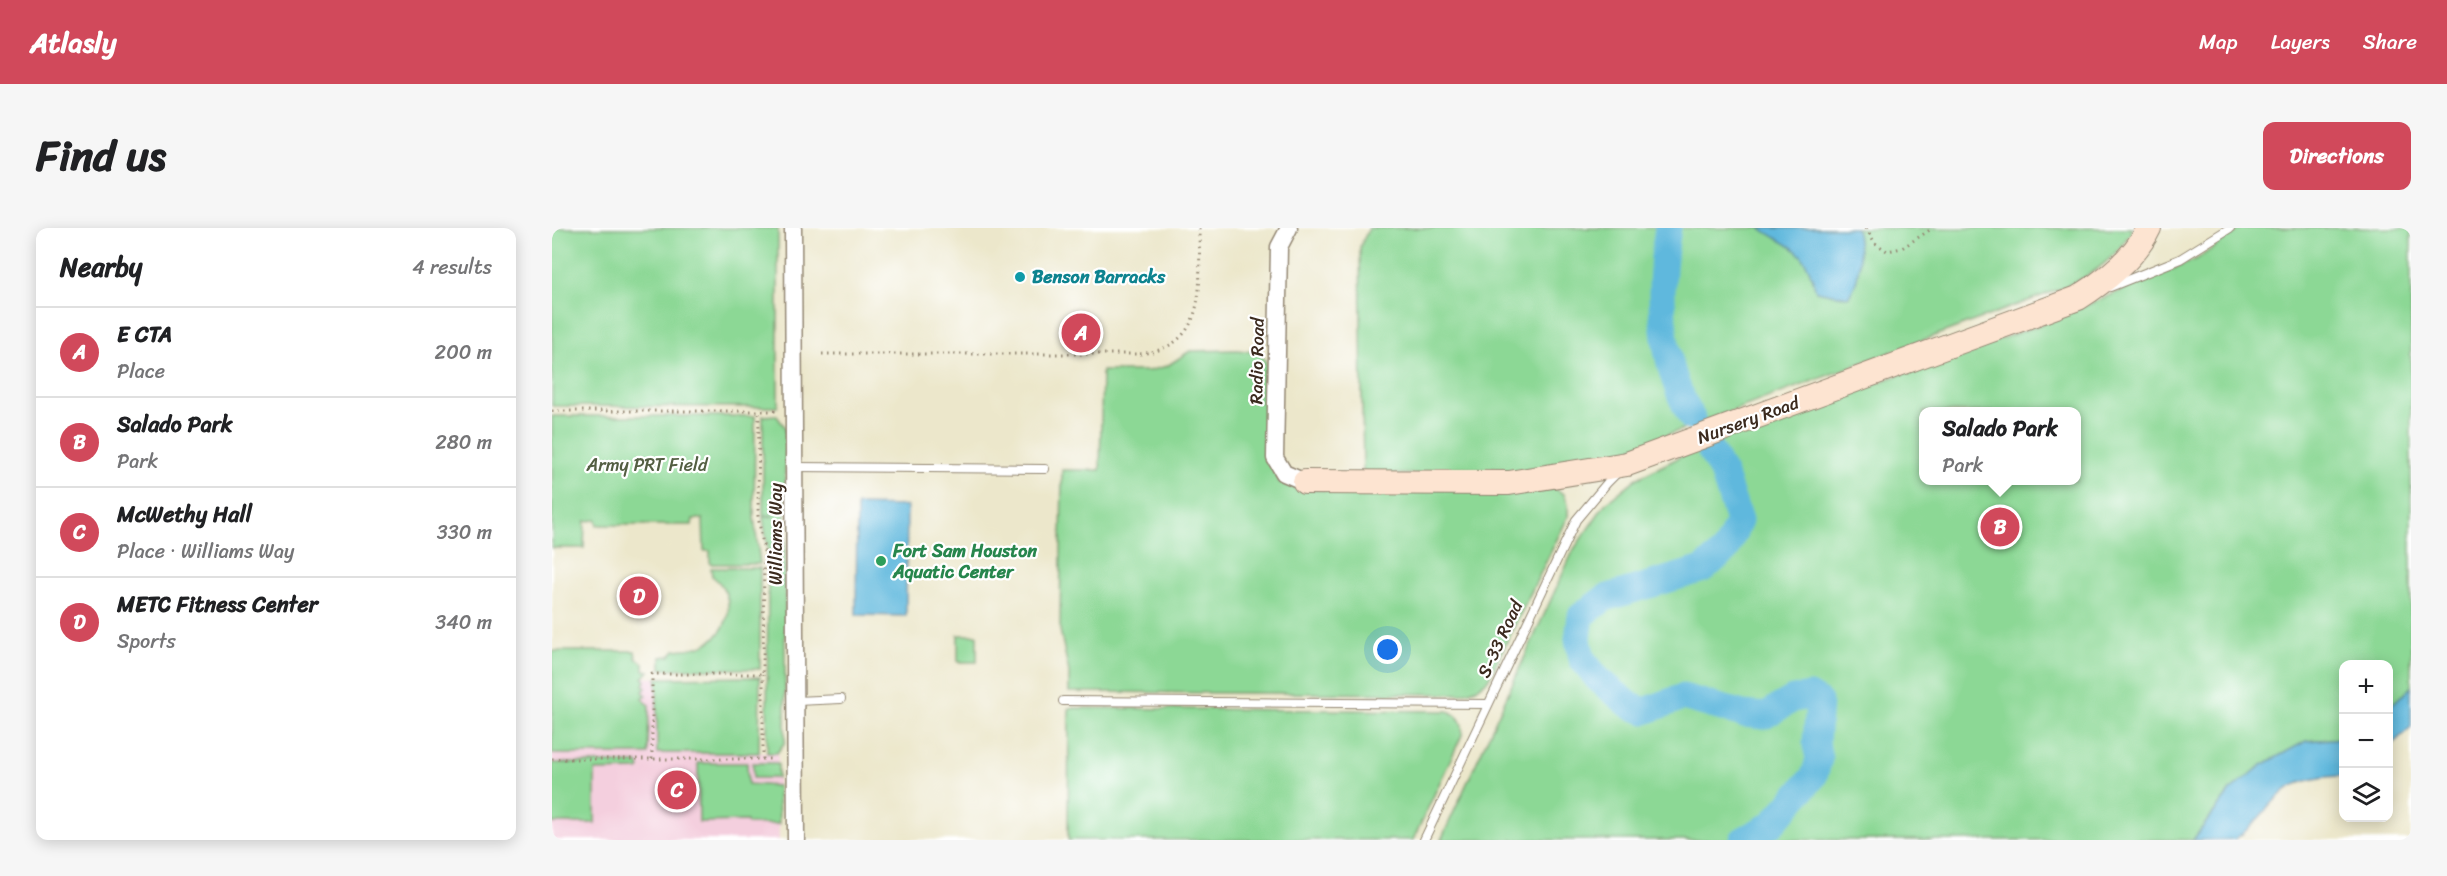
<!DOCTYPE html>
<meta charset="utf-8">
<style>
body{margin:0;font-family:Sriracha,sans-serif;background:#f6f6f6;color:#202124}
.controls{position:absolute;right:18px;bottom:18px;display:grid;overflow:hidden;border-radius:12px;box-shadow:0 3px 15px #0003}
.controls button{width:54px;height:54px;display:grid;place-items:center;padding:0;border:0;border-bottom:2px solid #e0e0e0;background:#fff;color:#202124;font:30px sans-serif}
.you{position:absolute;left:836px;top:422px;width:21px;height:21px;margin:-15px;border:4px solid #fff;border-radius:50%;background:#1a73e8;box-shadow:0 0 0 9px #1a73e833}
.badge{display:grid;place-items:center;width:39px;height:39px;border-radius:50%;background:#d1495b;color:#fff;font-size:20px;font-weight:700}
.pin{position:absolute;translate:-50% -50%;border:3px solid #fff;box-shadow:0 2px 6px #0006}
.popup{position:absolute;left:1367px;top:179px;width:162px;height:78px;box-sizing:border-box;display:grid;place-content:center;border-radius:12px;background:#fff;filter:drop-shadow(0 2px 4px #0005);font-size:20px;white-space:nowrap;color:#757577}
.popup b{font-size:22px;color:#202124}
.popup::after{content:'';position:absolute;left:50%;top:100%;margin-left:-12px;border:12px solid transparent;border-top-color:#fff}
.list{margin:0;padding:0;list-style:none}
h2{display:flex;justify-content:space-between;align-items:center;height:78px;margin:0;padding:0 24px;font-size:26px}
h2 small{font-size:20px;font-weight:400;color:#757577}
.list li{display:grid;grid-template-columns:39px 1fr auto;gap:18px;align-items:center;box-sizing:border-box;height:90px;padding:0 24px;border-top:2px solid #e0e0e0}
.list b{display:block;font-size:22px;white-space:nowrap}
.list p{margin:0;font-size:20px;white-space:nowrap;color:#757577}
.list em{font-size:20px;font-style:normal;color:#757577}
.icon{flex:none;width:33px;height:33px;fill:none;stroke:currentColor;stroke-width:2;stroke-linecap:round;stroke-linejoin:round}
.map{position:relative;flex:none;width:1859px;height:612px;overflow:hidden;border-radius:12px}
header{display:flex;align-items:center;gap:36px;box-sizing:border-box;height:84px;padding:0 30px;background:#d1495b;color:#fff}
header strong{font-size:28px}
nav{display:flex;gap:33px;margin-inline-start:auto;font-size:21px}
.intro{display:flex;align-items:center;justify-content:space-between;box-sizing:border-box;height:144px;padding:0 36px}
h1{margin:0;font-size:42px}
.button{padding:15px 27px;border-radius:12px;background:#d1495b;color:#fff;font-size:21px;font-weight:700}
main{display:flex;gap:36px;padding:0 36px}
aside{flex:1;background:#fff;border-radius:12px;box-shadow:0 3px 15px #0003}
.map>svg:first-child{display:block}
</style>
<header>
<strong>Atlasly</strong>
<nav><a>Map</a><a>Layers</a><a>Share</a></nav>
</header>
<div class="intro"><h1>Find us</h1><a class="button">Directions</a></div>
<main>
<aside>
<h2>Nearby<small>4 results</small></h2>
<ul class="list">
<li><span class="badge">A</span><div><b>E CTA</b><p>Place</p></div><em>200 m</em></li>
<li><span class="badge">B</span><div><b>Salado Park</b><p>Park</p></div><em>280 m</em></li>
<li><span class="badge">C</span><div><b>McWethy Hall</b><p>Place · Williams Way</p></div><em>330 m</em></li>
<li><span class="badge">D</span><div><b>METC Fitness Center</b><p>Sports</p></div><em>340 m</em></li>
</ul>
</aside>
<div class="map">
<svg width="1859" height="612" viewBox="0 0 1859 612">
<rect width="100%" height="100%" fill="#fff"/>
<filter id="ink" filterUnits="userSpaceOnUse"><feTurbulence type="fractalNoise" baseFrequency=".0167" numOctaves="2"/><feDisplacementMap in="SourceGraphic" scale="12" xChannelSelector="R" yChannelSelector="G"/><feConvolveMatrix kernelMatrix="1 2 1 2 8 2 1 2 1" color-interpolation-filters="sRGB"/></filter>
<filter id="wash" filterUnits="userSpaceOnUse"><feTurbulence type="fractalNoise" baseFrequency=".008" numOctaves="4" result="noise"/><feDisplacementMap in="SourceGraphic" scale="24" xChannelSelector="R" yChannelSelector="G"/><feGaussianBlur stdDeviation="1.35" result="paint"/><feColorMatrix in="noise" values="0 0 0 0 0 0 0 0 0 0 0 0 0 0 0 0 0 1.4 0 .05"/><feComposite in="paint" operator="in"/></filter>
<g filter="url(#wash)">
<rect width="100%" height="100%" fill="#ece7cb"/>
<path fill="#f4cfde" d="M 208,449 L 207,525 L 226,525 L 227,612 L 0,612 L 0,450 Z"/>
<path fill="#8cd895" stroke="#64815a" stroke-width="1.5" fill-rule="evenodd" d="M 0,0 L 226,0 L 226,176 L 225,179 L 0,178 Z
M 817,0 L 1581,0 C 1565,30 1540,48 1508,61 L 1059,228 L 953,246 L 811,246 L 808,19 Z
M 1690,0 L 1859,0 L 1859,459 L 1837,479 L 1836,436 L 1792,436 L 1791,510 L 1754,513 L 1678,563 L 1641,612 L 889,612 L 1022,321 L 1053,276 L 1084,251 L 1158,214 L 1482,99 L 1645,31 ZM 1372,184 L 1524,184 L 1524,252 L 1372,252 Z
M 686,122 L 708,125 L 714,134 C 715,172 709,219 727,254 L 748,262 L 1000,259 L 1012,266 L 1016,276 L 1016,289 L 936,452 L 924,461 L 908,466 L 517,464 L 517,444 L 508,402 L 510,242 L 548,242 L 550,143 L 596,143 L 615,138 L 638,123 Z
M 224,187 L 233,199 L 233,514 L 225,525 L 215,525 L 216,323 L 211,289 L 222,288 L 211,287 L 211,188 Z
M 0,188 L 203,188 L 202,289 L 208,336 L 158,336 L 158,323 L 152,323 L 151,291 L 141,291 L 140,297 L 45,297 L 44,292 L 33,293 L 32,320 L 0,320 Z
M 159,340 L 208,340 L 208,441 L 109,441 L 109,429 L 118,428 L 123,422 C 133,421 146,421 155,415 C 181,401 184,365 160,348 Z
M 406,407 L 425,407 L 425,434 L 406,434 Z
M 0,423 L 83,423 L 84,430 L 92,436 L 92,442 L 97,443 L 91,450 L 93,453 L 91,457 L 94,460 L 91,463 L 94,467 L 91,471 L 97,477 L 96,526 L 0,526 Z
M 208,449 L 207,525 L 105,525 L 105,450 Z
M 517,480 L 896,483 C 907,488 912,494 910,507 L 861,612 L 516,612 Z
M 0,535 L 86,535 L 88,540 L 86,542 L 43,543 L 43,595 L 0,595 Z
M 146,535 L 195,535 L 196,556 L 226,558 L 227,596 L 196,596 L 195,593 L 147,594 Z
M 201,535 L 226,535 L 226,550 L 201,550 Z"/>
<path fill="#5fb8dd" stroke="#4d717e" stroke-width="1.5" d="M 1208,0 L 1304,0 C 1308,20 1311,52 1296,69 L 1264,63 C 1252,17 1242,23 1208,0 Z
M 305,277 L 355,278 L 354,388 L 304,387 Z
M 1859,459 L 1859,499 L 1837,519 L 1837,479 Z
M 1791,510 L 1791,548 C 1775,548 1747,552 1734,562 C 1715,577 1704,598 1683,611 C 1676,612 1651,612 1641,612 L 1678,563 L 1710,537 L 1754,513 Z"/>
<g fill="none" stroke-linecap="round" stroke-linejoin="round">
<path stroke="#5fb8dd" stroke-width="27" d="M 1116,0 C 1105,63 1107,134 1140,190
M 1157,220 L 1172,247 L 1187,293 L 1174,322 L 1151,341 L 1053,370 L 1029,388 L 1026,411 L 1030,431 L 1046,451 L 1079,478 L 1093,483 L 1131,469 L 1191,486 L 1212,488 L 1241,471 L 1258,468 L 1267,474 L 1264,515 L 1267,531 L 1262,548 L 1220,596 L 1191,612"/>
</g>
</g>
<g filter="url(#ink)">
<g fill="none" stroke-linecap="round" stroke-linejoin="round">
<g stroke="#948874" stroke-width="10">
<path id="lane" d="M 1558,59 L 1628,31 L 1678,0
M 243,239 L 493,241
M 245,473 L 289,471
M 511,473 L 936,476
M 872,612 L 1024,292 L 1055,255 L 1067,243"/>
</g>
<g stroke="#948874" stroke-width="19">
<path id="street" d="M 241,0 L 244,612
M 737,0 L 727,19 L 723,230 L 732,245 L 753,254"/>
</g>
<g stroke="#948874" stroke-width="26">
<path id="secondary" d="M 753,254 L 957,255 L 1075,236 L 1526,70 C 1553,53 1583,30 1597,0"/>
</g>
<path stroke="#948874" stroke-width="3" stroke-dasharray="1.5 4.5" stroke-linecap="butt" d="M 1314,0 L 1323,15 L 1335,23 L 1350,20 L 1381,0
M 270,126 L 587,126 C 659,119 647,53 647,0
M 0,183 L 226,183
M 0,531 L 221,531
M 100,531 L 100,446 L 211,446 L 212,323 L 206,288 L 207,184
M 211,531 L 211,446"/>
<use href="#lane" stroke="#fff" stroke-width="8"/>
<use href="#street" stroke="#fff" stroke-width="16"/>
<use href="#secondary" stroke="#fde4d1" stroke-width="24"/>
</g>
</g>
<circle fill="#0f9aa8" stroke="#fff" stroke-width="2" cx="468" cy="49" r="6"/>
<circle fill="#2e9e5b" stroke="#fff" stroke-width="2" cx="329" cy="333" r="6"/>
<g text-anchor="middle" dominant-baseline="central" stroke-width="4.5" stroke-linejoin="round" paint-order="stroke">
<g font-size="18" font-weight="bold" fill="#0d838f" stroke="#fff" text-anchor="start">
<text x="480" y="49">Benson Barracks</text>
</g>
<g font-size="18" fill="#3b2a1e" stroke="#fff">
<text transform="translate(705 133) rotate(-89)">Radio Road</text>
<text transform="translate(1196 192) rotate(-20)">Nursery Road</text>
<text transform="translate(224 306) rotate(-90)">Williams Way</text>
<text transform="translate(948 411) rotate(-65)">S-33 Road</text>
</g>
<g font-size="18" fill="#535e42" stroke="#fff">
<text x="95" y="237">Army PRT Field</text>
</g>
<g font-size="18" font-weight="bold" fill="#27864d" stroke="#fff" text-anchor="start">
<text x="341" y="323">Fort Sam Houston<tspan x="341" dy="21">Aquatic Center</tspan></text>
</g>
</g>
</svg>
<div class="controls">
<button>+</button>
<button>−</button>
<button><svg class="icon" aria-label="layers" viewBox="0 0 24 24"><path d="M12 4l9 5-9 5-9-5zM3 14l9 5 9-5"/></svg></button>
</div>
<div class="you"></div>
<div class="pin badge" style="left:529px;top:105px">A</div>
<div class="pin badge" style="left:1448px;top:299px">B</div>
<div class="popup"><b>Salado Park</b>Park</div>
<div class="pin badge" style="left:125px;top:562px">C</div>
<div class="pin badge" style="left:87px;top:368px">D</div>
</div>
</main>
